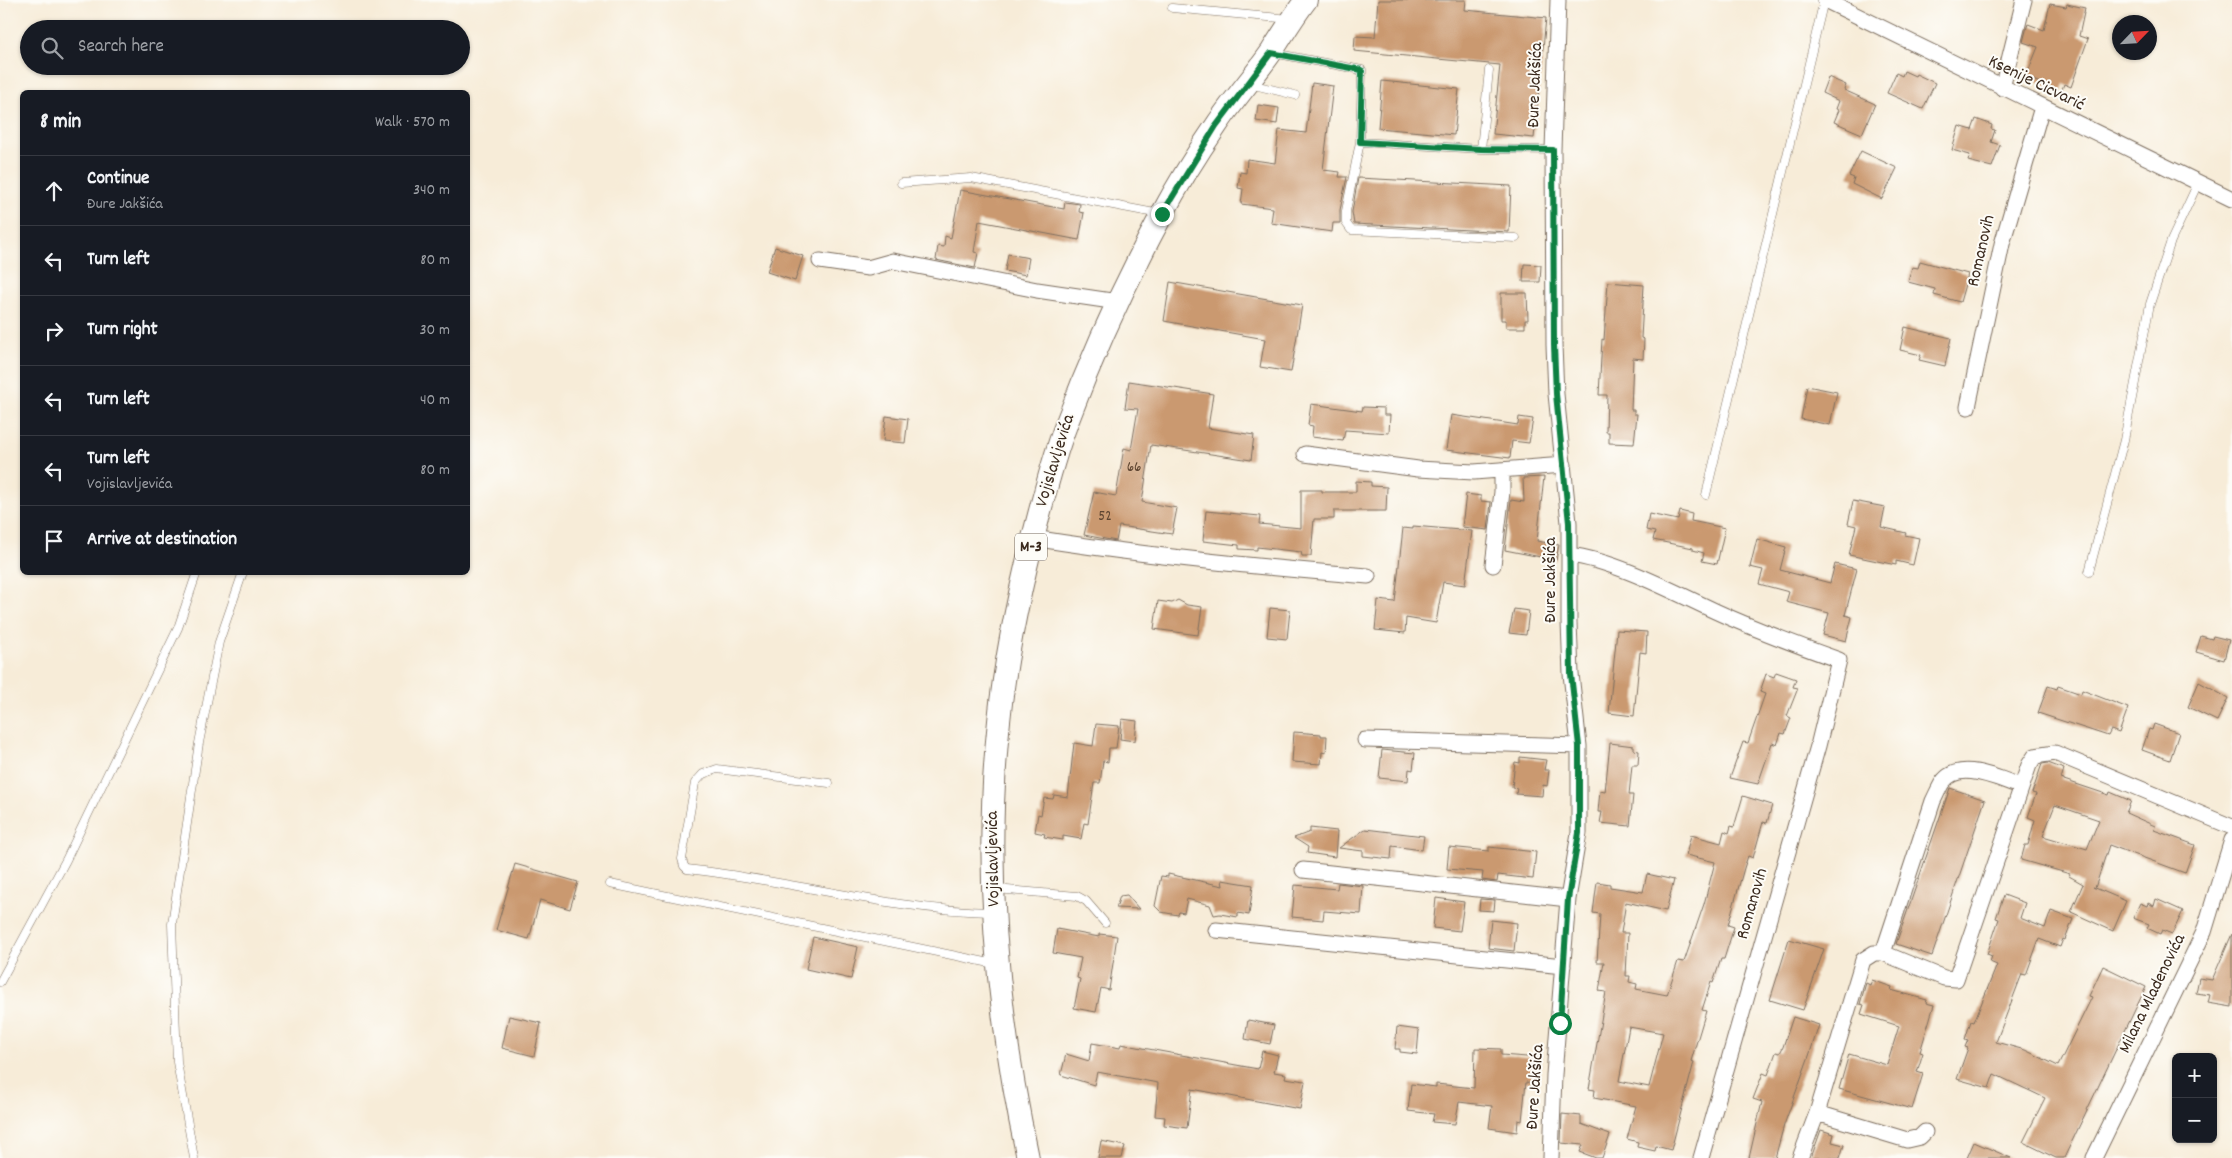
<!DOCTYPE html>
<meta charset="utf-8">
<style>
body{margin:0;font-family:Dekko,sans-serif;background:#20242c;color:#f1f3f6}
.controls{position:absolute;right:15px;bottom:15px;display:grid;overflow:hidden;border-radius:8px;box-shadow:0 1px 4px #0004}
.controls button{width:45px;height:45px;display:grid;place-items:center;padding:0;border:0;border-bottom:1px solid #363941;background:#171b24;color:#f1f3f6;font:25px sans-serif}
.compass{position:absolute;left:2112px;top:15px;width:45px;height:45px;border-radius:50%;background:#171b24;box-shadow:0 1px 4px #0004;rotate:65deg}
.stop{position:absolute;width:15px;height:15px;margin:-11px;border:4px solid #0b8043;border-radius:50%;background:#fff}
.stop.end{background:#0b8043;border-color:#fff;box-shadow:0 1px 5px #0008}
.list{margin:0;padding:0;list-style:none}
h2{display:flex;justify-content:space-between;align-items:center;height:65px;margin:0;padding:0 20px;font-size:21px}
h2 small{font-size:16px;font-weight:400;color:#9ea1a6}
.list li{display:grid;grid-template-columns:32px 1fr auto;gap:15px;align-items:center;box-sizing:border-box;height:70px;padding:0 20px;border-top:1px solid #363941}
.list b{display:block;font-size:19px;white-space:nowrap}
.list p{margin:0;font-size:16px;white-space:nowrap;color:#9ea1a6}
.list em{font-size:16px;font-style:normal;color:#9ea1a6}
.icon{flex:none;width:28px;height:28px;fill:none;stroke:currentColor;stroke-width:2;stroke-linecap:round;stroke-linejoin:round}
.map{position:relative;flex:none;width:2232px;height:1158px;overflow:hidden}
.search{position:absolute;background:#171b24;box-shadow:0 1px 4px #0004;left:20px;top:20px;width:450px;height:55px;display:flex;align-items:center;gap:12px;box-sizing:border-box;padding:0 18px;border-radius:28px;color:#9ea1a6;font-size:19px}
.panel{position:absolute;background:#171b24;box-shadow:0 1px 4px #0004;left:20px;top:90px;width:450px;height:485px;border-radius:8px}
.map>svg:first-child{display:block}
</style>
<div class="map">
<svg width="2232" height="1158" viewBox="0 0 2232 1158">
<rect width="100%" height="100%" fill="#fdfcf7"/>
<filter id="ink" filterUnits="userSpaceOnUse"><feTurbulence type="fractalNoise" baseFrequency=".02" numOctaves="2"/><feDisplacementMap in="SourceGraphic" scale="10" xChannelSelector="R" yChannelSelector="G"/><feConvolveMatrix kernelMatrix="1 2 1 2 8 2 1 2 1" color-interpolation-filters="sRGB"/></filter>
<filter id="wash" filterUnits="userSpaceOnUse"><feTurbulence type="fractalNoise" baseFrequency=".0096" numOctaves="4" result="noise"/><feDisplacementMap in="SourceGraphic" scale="20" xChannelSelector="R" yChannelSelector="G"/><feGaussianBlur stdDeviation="1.12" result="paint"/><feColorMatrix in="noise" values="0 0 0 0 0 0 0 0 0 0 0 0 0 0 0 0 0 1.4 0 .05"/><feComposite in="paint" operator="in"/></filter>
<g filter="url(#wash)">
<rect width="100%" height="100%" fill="#f7ecd8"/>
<g id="blocks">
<path fill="#ca996f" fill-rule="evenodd" d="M 1378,0 L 1466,0 L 1465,10 L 1546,18 L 1534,138 L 1493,134 L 1500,65 L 1354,51 L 1355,36 L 1375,37 Z
M 2050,4 L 2066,7 L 2067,4 L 2085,8 L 2079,36 L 2088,39 L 2071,87 L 2064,84 L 2061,92 L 2026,77 L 2038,47 L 2023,42 L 2027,27 L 2028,24 L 2044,30 Z
M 1904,71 L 1915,76 L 1916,74 L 1935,83 L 1923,109 L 1887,93 L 1896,73 L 1902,76 Z
M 1828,77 L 1846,85 L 1844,90 L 1875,104 L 1862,134 L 1834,122 L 1839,110 L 1836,109 L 1839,101 L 1822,93 Z
M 1382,81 L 1459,89 L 1454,135 L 1378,128 Z
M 1312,83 L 1333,86 L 1323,170 L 1340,172 L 1339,177 L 1347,177 L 1340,210 L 1340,223 L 1333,223 L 1332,232 L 1271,223 L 1273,208 L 1241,204 L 1243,189 L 1238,188 L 1240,172 L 1246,173 L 1247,159 L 1275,163 L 1279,130 L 1306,133 Z
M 1258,105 L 1279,108 L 1277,124 L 1256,121 Z
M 1976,119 L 1992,125 L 1991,129 L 1995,130 L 1991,142 L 2000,145 L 1992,167 L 1968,161 L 1970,155 L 1952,150 L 1959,126 L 1972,130 Z
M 1861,151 L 1897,168 L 1882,199 L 1852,184 L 1854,178 L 1849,176 Z
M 1358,178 L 1511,186 L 1509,232 L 1354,224 L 1352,212 Z
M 960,190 L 1064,209 L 1065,202 L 1080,204 L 1079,212 L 1084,213 L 1079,240 L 979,221 L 974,252 L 978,253 L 975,268 L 936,260 L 938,246 L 944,247 L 945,236 L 951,238 Z
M 775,247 L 803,256 L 795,281 L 767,272 Z
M 1008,254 L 1029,258 L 1026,275 L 1005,271 Z
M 1920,261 L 1968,274 L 1960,302 L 1934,295 L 1935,289 L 1908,282 L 1912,267 L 1918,268 Z
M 1524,264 L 1541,265 L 1540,282 L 1523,282 Z
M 1170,282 L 1302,305 L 1291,372 L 1260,367 L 1265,339 L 1164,321 Z
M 1608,282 L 1644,285 L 1641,338 L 1644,339 L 1643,359 L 1633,358 L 1631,410 L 1634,410 L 1634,414 L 1637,414 L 1634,444 L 1609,443 L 1609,432 L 1606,432 L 1607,395 L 1599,395 L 1602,339 L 1604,340 Z
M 1501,293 L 1527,293 L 1528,320 L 1525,320 L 1525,328 L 1506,328 L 1506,320 L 1501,320 Z
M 1905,327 L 1951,338 L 1945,366 L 1919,360 L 1921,355 L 1900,350 Z
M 1129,381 L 1213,394 L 1208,428 L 1254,435 L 1251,460 L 1151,445 L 1142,502 L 1177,508 L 1172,534 L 1119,526 L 1116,541 L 1084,535 L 1094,492 L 1116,496 L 1124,448 L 1131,450 L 1138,409 L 1125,408 Z
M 1807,386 L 1837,392 L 1830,425 L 1801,419 Z
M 1311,404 L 1362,411 L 1363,407 L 1384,408 L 1384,415 L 1390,415 L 1389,433 L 1345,430 L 1343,441 L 1312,437 L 1313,426 L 1308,425 Z
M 1451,415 L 1518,425 L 1519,417 L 1533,419 L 1529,443 L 1512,441 L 1510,458 L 1446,450 Z
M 886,416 L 908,419 L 905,443 L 883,441 Z
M 1544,477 L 1537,541 L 1559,545 L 1556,560 L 1505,550 L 1511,500 L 1524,502 L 1523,478 Z
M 1356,481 L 1371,482 L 1371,486 L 1387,487 L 1386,511 L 1334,511 L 1334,519 L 1314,519 L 1311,556 L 1302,556 L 1301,552 L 1257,547 L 1257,550 L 1239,549 L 1239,545 L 1203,541 L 1206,511 L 1260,516 L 1259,524 L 1301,528 L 1301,490 L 1322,490 L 1322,492 L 1356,492 Z
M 1466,494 L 1481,496 L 1481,501 L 1491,502 L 1488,530 L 1462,527 Z
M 1853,501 L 1885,507 L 1881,527 L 1906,533 L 1905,535 L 1919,538 L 1913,565 L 1896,561 L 1896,565 L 1849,555 L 1856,526 L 1848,524 Z
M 1680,511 L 1692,514 L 1691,521 L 1725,528 L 1717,564 L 1702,561 L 1704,553 L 1693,550 L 1693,548 L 1653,540 L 1655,532 L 1646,530 L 1649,514 L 1678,520 Z
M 1413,526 L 1472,531 L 1465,585 L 1443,582 L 1436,623 L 1406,618 L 1405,633 L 1375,630 L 1378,600 L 1395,602 L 1403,528 L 1413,529 Z
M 1757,539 L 1786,547 L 1780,570 L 1830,583 L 1835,564 L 1857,569 L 1845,615 L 1852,617 L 1846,641 L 1823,635 L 1829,613 L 1786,602 L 1789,592 L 1759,584 L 1763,570 L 1750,567 Z
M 1178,600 L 1187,605 L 1202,607 L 1198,635 L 1154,629 L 1158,601 L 1172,603 Z
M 1270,608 L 1290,610 L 1287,639 L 1267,637 Z
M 1514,609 L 1529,611 L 1526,635 L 1509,633 Z
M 1617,630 L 1647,632 L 1646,653 L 1640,652 L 1634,716 L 1609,713 Z
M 2201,636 L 2212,639 L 2213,636 L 2229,640 L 2224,660 L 2196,652 Z
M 1776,672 L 1796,679 L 1793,687 L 1798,688 L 1787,716 L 1791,718 L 1785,734 L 1781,733 L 1777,745 L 1772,743 L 1758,784 L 1730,778 L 1743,742 L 1748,743 L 1765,694 L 1760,692 L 1766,674 L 1774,677 Z
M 2199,682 L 2228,698 L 2217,721 L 2188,707 Z
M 2048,686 L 2057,689 L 2058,686 L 2081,694 L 2082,690 L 2128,708 L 2119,733 L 2111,730 L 2108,736 L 2038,713 Z
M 1122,719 L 1137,721 L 1135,741 L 1120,739 Z
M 1096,724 L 1119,726 L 1116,748 L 1109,748 L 1108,762 L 1103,761 L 1100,783 L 1094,783 L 1088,824 L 1084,823 L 1081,839 L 1063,836 L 1063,840 L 1044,837 L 1045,834 L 1035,832 L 1038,814 L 1041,815 L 1044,798 L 1053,799 L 1054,795 L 1068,797 L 1074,743 L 1093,746 Z
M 2154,724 L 2179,733 L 2170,760 L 2142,750 L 2149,729 L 2152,730 Z
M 1294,732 L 1321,734 L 1321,736 L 1327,736 L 1326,753 L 1322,752 L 1321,764 L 1292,762 Z
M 1610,743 L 1634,746 L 1634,750 L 1639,751 L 1638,765 L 1632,765 L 1629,795 L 1633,795 L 1630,826 L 1600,823 L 1602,812 L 1598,812 L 1600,791 L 1605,792 Z
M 1382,750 L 1415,753 L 1413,770 L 1409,769 L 1408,781 L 1379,778 Z
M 1520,757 L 1546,760 L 1544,770 L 1549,770 L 1547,786 L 1543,785 L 1542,796 L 1516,794 L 1517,788 L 1512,787 L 1515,762 L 1520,763 Z
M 2048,763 L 2064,769 L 2061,779 L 2109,795 L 2110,792 L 2131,801 L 2126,813 L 2155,826 L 2154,830 L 2195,845 L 2185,873 L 2109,845 L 2095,888 L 2093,887 L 2126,901 L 2113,931 L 2071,912 L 2083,884 L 2069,876 L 2070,874 L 2021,860 L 2025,845 L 2028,845 L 2035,820 L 2028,817 L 2036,794 L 2032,793 L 2042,764 ZM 2055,805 L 2099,820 L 2087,849 L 2043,836 Z
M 1950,788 L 1985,800 L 1932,956 L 1896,944 Z
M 1743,796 L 1772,805 L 1767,823 L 1763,822 L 1753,858 L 1748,856 L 1744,868 L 1728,925 L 1734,927 L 1724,959 L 1721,959 L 1713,983 L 1711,982 L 1702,1010 L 1706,1011 L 1691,1061 L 1694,1062 L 1671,1150 L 1656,1146 L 1655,1151 L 1637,1147 L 1638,1142 L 1627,1139 L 1636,1106 L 1594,1098 L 1595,1090 L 1589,1089 L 1606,992 L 1599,991 L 1604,962 L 1597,962 L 1600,914 L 1593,913 L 1597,882 L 1610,884 L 1610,887 L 1643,892 L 1647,874 L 1674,880 L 1666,911 L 1626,902 L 1621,933 L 1628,933 L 1626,976 L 1630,976 L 1629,982 L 1637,984 L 1636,989 L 1667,995 L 1678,961 L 1684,962 L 1704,904 L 1715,862 L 1686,855 L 1691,835 L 1721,843 L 1724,831 L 1729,833 L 1731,826 L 1734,827 ZM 1629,1027 L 1663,1033 L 1649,1087 L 1619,1081 Z
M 1310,828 L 1337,831 L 1335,857 L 1307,853 L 1308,847 L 1294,838 L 1310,832 Z
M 1365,829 L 1424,836 L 1422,850 L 1392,846 L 1391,859 L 1363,856 L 1363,851 L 1339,848 Z
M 1449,847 L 1489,851 L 1489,847 L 1536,852 L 1533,879 L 1498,875 L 1497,882 L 1482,880 L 1483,872 L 1447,869 Z
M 515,864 L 578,882 L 570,909 L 540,900 L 529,939 L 496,930 Z
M 1168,874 L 1223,886 L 1222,880 L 1253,885 L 1249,915 L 1238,913 L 1238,917 L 1220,914 L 1214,915 L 1210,905 L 1187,899 L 1184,913 L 1179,912 L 1178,915 L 1161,912 L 1155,906 L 1161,876 L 1168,877 Z
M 1338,883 L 1363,886 L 1361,914 L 1324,911 L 1323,920 L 1292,917 L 1295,885 L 1337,889 Z
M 1127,895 L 1139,909 L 1116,908 L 1120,896 Z
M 2004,895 L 2025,903 L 2020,918 L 2045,928 L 2051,911 L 2073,919 L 2065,940 L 2063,939 L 2060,947 L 2039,939 L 2026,975 L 2022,974 L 1996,1042 L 2025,1050 L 2058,1066 L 2092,997 L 2089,996 L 2103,966 L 2146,987 L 2064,1158 L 2056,1158 L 2023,1142 L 2045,1098 L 1994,1074 L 1989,1088 L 1957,1079 L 1968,1048 L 1965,1047 L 1968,1040 L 1965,1039 L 1971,1021 L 1974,1022 L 1997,965 L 1990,962 L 1992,956 L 1987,954 L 1999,919 L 1996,918 Z
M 1436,898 L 1464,902 L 1460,931 L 1433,928 Z
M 1480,899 L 1495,900 L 1494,911 L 1479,910 Z
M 2156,899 L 2183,911 L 2172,934 L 2162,930 L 2160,934 L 2147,928 L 2149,924 L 2133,918 L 2140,903 L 2147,906 L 2148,903 L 2154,906 Z
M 1491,920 L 1517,923 L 1514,951 L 1488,948 Z
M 1057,929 L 1099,937 L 1099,934 L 1117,936 L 1109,990 L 1101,988 L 1096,1012 L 1074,1008 L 1080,979 L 1077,978 L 1081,958 L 1053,953 Z
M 2232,934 L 2232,1007 L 2208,1003 L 2210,995 L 2196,993 L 2199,978 L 2212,980 Z
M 813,937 L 858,947 L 851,979 L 806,969 Z
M 1789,939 L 1824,949 L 1803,1010 L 1770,1000 Z
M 1872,980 L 1892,987 L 1891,990 L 1927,1000 L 1926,1003 L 1934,1005 L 1920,1052 L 1923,1053 L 1917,1072 L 1923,1074 L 1912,1109 L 1839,1089 L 1849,1054 L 1887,1065 L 1899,1026 L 1861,1014 L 1864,1005 L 1860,1004 L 1866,983 L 1870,985 Z
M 509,1016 L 541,1023 L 534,1056 L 502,1048 Z
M 1793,1017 L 1819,1025 L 1809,1056 L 1784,1125 L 1775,1158 L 1749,1158 L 1762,1102 L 1753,1099 L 1763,1073 L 1768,1075 L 1776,1052 L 1780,1053 L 1783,1047 Z
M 1248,1020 L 1274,1025 L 1270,1044 L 1245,1039 Z
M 1397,1027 L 1419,1030 L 1417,1054 L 1400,1052 L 1400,1049 L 1395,1049 Z
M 1092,1043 L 1120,1048 L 1121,1044 L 1258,1069 L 1262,1051 L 1278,1055 L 1274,1072 L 1286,1074 L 1285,1078 L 1305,1081 L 1300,1109 L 1192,1089 L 1187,1128 L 1164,1125 L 1165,1117 L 1155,1116 L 1158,1083 L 1097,1072 L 1094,1085 L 1061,1075 L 1066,1054 L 1089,1061 Z
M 1475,1048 L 1501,1049 L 1501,1055 L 1539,1058 L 1537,1075 L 1533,1075 L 1532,1083 L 1526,1082 L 1522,1121 L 1518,1120 L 1517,1132 L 1489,1128 L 1492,1106 L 1459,1102 L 1455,1124 L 1432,1122 L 1434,1114 L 1408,1111 L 1411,1084 L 1436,1087 L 1436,1084 L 1474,1088 Z
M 1562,1114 L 1581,1116 L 1581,1124 L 1610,1135 L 1602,1158 L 1596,1158 L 1580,1152 L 1583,1145 L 1561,1143 Z
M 1821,1130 L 1834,1134 L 1832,1142 L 1844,1145 L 1840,1158 L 1811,1158 Z
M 1101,1141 L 1125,1146 L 1122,1158 L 1098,1158 Z
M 1974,1142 L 2011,1158 L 1967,1158 Z"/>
</g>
</g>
<g filter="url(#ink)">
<use href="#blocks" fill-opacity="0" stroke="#7d6e5f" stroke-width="1"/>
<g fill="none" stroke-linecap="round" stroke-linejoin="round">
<g stroke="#7d6e5f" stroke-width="9">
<path id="lane" d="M 1172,8 L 1290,19
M 1273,53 L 1362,70 L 1360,142 L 1481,149 L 1553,150
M 1250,84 L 1295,95
M 1360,142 L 1346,211 L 1346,223 L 1351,230 L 1516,238
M 1481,149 L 1489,70
M 901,183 L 971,178 L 1160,214
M 1706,495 L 1824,0
M 2089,572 L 2124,440 L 2150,304 L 2171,241 L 2198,183
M 829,783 L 717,769 L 703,774 L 695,783 L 682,859 L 684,866 L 687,869 C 789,880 889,910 992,912
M 610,884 L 995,964
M 996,889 L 1077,896 L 1086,901 L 1105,923
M 0,982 L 66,860 L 178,628 L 197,572
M 194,1158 L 177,1062 L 172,924 L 199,743 L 219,642 L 243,572"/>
</g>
<g stroke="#7d6e5f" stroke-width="17">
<path id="street" d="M 1825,0 L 2232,199
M 2002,88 L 2024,0
M 820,261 L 868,268 L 893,261 L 1037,290 L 1118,302
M 1968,407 L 2002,244 L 2042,107
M 1305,454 L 1418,469 L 1474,472 L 1564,465
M 1033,538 C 1145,556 1256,567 1368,576
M 1569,555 C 1614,560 1674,592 1715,611 C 1756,630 1797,645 1839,660 L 1818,746 L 1701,1158
M 1493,565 L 1502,492 L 1502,471
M 1365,740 L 1579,746
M 1303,870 L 1568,899
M 1216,930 L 1563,966
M 1883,953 L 1933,801 C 1936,795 1939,788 1942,783 C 1959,758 2000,780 2021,786
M 1817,1113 L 1907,1140 L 1920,1137 L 1925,1132
M 1551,1158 L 1554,1075 L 1568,899 L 1579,833 L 1579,746 L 1571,674 L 1569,622 L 1569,523 L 1556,394 L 1554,345 L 1553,150 L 1558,0
M 1800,1158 L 1817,1113 L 1863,960 L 1874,953 L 1883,953 L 1944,978 L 1956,979 L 2029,765 L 2035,756 L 2055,753 L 2232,827
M 2094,1158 L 2204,932 L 2232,840"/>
</g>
<g stroke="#7d6e5f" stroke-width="24">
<path id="primary" d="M 1028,1158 C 997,1015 983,867 999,721 C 1005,659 1018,598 1033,538 C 1043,500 1052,461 1066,425 C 1093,353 1125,283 1161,216 C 1177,186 1196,155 1216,126 C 1233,100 1254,77 1272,51 C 1283,34 1293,17 1306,0"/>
</g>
<use href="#lane" stroke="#fff" stroke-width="8"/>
<use href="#street" stroke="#fff" stroke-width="15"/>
<use href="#primary" stroke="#fff" stroke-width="22"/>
</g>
</g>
<g fill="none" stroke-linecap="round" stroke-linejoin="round" filter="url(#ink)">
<path stroke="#0b8043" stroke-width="6" d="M 1162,214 L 1216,126 L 1271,53 L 1362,70 L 1360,142 L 1481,149 L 1553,150 L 1554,345 L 1556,394 L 1569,523 L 1571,674 L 1579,746 L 1579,833 L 1568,899 L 1560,1023"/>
</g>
<g text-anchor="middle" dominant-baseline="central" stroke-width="4" stroke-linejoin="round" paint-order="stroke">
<g font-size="15" fill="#5f4632">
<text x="1134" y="468">66</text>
<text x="1105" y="517">52</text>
</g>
<rect fill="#fdfcf7" stroke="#75695f" stroke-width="1" x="1015" y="533.5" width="32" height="27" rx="4"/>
<g font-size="16" font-weight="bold" fill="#3b2a1e">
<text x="1031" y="547">M-3</text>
</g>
<g font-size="18" fill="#3b2a1e" stroke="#fdfcf7">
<text transform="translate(2036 84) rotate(26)">Ksenije Cicvarić</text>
<text transform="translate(1536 85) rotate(-88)">Đure Jakšića</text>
<text transform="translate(1982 251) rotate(-77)">Romanovih</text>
<text transform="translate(1056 461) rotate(-73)">Vojislavljevića</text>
<text transform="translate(1551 580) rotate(-90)">Đure Jakšića</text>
<text transform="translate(994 859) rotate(-91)">Vojislavljevića</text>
<text transform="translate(1753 904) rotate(-74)">Romanovih</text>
<text transform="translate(2153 994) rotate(-64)">Milana Mladenovića</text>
<text transform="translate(1536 1087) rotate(-86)">Đure Jakšića</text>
</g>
</g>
</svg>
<div class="controls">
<button>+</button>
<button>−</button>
</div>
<svg class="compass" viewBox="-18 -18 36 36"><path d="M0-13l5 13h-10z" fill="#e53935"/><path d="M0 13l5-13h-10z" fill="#9ea1a6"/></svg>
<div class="stop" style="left:1560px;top:1023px"></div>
<div class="stop end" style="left:1162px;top:214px"></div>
<div class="search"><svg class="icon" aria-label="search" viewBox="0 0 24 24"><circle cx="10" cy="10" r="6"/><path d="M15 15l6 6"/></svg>Search here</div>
<section class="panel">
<h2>8 min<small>Walk · 570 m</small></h2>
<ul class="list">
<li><svg class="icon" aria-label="ahead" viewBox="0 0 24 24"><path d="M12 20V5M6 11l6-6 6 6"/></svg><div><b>Continue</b><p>Đure Jakšića</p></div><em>340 m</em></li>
<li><svg class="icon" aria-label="left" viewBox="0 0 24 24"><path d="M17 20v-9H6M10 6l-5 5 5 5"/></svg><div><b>Turn left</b></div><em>80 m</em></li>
<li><svg class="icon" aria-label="right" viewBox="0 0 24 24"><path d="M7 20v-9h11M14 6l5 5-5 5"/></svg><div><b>Turn right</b></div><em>30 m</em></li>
<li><svg class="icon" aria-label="left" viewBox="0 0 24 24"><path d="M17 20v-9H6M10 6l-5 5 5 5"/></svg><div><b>Turn left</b></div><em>40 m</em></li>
<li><svg class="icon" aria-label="left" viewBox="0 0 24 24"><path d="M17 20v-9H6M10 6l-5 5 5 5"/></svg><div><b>Turn left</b><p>Vojislavljevića</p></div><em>80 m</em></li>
<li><svg class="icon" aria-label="arrive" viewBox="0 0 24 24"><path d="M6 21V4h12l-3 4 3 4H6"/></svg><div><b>Arrive at destination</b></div></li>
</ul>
</section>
</div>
